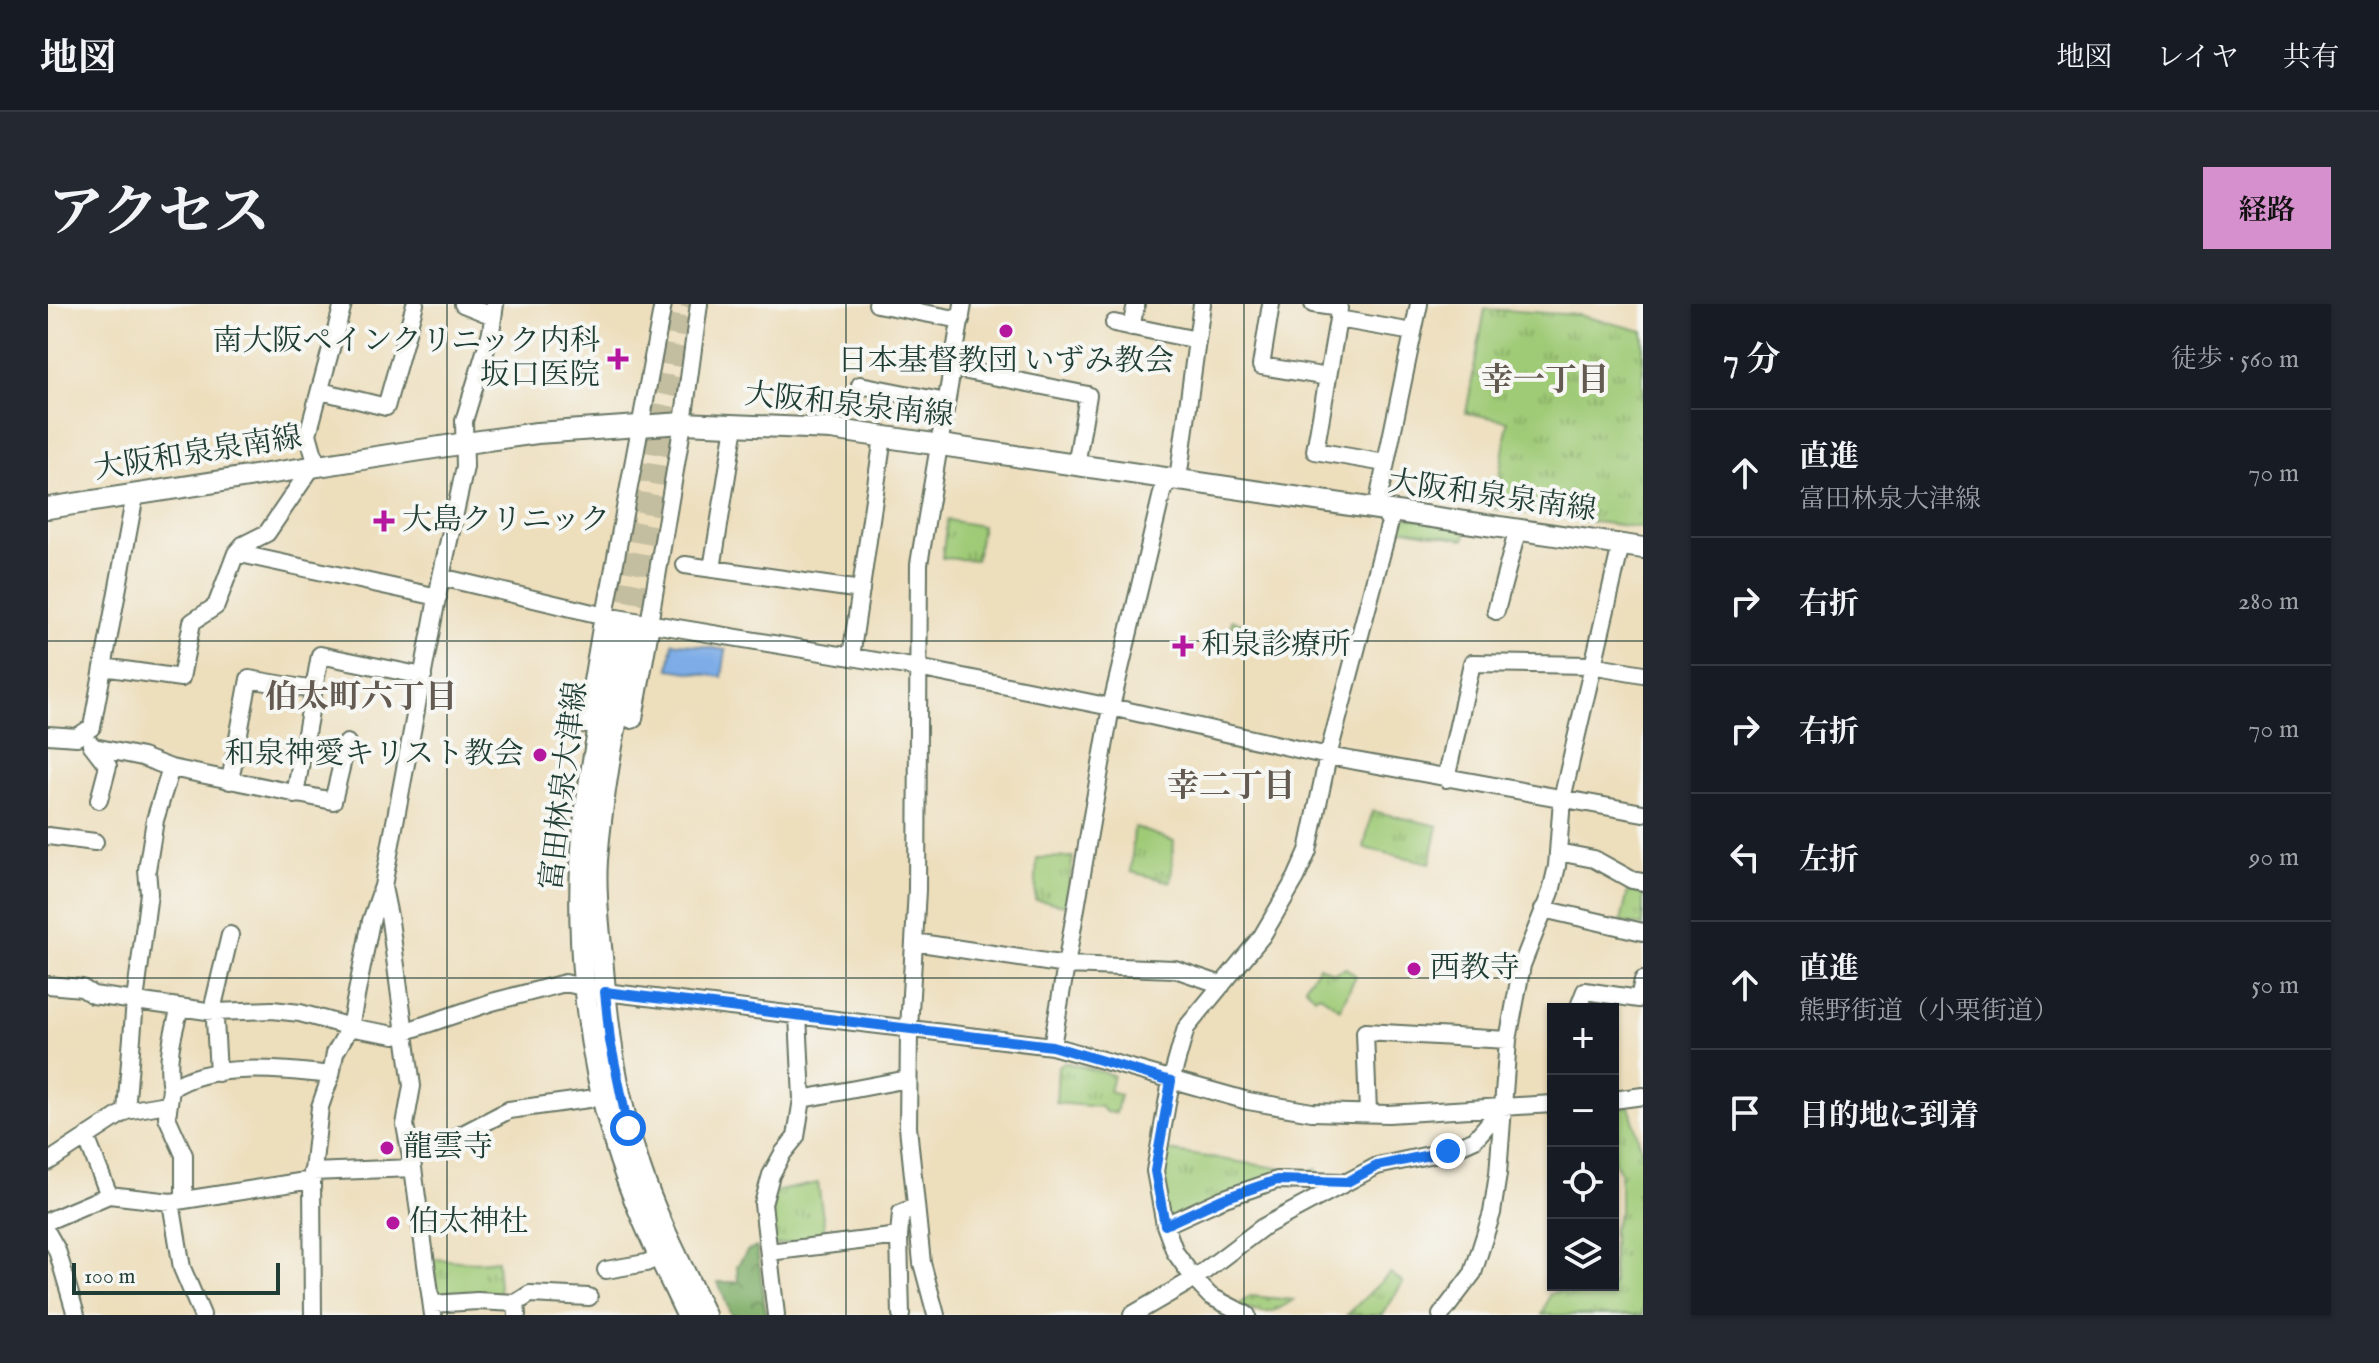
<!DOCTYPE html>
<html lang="ja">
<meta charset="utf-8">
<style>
body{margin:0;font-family:"IM FELL English","Noto Serif JP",serif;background:#242831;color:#f1f3f6}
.controls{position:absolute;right:24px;bottom:24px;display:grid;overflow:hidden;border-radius:0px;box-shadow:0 2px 6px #0004}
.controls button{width:72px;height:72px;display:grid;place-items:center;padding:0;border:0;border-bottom:2px solid #363941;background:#171b24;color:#f1f3f6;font:40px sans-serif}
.scale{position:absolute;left:24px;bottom:20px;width:208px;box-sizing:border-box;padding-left:8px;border:4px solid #1f3d34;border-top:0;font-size:22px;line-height:28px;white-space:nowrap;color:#1f3d34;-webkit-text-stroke:6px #f6f6f2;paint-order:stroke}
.stop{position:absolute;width:24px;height:24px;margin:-18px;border:6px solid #1a73e8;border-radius:50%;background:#fff}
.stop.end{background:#1a73e8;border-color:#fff;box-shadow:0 2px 8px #0008}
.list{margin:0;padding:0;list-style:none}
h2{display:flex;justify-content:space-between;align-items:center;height:104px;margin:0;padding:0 32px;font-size:34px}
h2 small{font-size:26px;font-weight:400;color:#9ea1a6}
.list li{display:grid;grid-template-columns:52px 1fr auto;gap:24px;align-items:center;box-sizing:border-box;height:128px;padding:0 32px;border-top:2px solid #363941}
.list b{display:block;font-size:30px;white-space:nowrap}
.list p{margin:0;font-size:26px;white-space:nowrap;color:#9ea1a6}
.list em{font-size:26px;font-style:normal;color:#9ea1a6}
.icon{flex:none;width:44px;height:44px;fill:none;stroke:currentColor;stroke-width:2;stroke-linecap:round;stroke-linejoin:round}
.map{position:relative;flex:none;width:1595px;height:1011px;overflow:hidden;border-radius:0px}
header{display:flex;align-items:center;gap:48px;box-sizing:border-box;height:112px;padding:0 40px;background:#171b24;border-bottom:2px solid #363941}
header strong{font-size:38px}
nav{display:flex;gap:44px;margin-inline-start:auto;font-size:28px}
.intro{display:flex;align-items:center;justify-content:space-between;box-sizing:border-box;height:192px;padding:0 48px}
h1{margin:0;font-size:56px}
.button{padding:20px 36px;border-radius:0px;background:#d690ce;color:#111;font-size:28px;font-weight:700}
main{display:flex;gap:48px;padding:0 48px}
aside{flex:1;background:#171b24;border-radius:0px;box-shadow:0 2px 6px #0004}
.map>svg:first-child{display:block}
</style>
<header>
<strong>地図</strong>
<nav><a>地図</a><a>レイヤ</a><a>共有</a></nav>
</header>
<div class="intro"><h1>アクセス</h1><a class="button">経路</a></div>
<main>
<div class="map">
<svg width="1595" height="1011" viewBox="0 0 1595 1011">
<defs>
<pattern id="grass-dots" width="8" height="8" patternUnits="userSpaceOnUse" patternTransform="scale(2)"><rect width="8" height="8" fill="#9fca76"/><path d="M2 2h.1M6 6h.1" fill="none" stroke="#81a562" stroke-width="1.8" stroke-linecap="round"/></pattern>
<pattern id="forest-crowns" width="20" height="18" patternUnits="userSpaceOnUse" patternTransform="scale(2)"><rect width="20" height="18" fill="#7fae67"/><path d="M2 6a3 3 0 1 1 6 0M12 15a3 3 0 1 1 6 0" fill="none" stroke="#678f56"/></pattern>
<pattern id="park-tufts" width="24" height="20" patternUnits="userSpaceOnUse" patternTransform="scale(2)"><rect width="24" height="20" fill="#9fca76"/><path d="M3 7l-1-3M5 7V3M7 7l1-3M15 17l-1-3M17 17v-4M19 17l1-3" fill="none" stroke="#81a562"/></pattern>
</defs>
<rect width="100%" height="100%" fill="#f6f6f2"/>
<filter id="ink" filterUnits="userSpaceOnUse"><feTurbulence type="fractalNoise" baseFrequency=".0125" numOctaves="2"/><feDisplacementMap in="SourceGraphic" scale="16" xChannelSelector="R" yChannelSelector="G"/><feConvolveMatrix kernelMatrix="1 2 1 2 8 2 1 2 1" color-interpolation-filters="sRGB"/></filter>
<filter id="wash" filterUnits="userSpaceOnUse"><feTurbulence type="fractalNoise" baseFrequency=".006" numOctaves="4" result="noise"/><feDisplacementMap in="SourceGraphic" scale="32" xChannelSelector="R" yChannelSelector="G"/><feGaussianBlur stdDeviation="1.8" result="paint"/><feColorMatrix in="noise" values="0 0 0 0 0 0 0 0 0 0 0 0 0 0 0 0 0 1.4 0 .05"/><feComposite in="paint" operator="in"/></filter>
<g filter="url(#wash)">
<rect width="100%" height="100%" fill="#eddebc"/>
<path fill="url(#grass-dots)" stroke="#5f8455" stroke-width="2" d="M 1202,992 L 1246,996 C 1221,1011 1219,1011 1189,1002 Z"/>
<path fill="url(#forest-crowns)" stroke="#4f764e" stroke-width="2" d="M 709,943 L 718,1011 L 683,1011 L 670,978 L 690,978 L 689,962 L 699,947 Z"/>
<path fill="url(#park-tufts)" stroke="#5f8455" stroke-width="2" d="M 1437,5 L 1530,11 L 1595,27 L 1595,224 L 1446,205 L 1460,117 L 1418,109 Z
M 1346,211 L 1419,222 L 1417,235 L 1344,223 Z
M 899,216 L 934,222 L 928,256 L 894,254 Z
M 1184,316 L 1215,326 L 1211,343 L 1200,339 L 1202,328 L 1183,322 Z
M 1324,507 L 1390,522 L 1382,559 L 1316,544 Z
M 1086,523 L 1126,537 L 1123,578 L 1083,568 Z
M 1025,553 L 1018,601 L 987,596 L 989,554 Z
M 1580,587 L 1595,590 L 1595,622 L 1573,618 Z
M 1271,662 L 1286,669 L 1298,664 L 1308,672 L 1292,705 L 1271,690 L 1267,693 L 1257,682 Z
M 1016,758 L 1065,771 L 1061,788 L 1072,791 L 1068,809 L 1058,808 L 1053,803 L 1008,799 L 1010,762 Z
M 1581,802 L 1595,851 L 1595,1011 L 1494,1011 L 1502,990 L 1525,981 L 1565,981 L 1565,925 L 1572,908 L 1572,867 L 1565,855 L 1565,807 Z
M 1114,846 L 1256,868 L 1269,865 L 1269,874 L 1229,873 L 1116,918 Z
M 770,879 L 778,934 L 725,941 L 725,888 Z
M 385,955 C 409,956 426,960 449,956 L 452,996 L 389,995 Z
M 1342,969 L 1355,978 L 1335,1011 L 1299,1011 Z"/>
<path fill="#7dace7" stroke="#4e748e" stroke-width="2" d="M 625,338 L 678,346 L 674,373 L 621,365 Z"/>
</g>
<g filter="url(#ink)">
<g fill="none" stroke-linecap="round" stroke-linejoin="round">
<path stroke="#c4bea1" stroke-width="20" stroke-dasharray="20 10" stroke-linecap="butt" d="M 569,326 L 627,0
M 585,329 L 643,0"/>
<g stroke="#677564" stroke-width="20">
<path id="minor" d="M 415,0 L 445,12
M 829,0 L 913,16
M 1223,0 L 1213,62 L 1280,73 L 1267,147 L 1337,159
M 1265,0 L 1291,4 L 1290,15 L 1365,28
M 1066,19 L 1149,36
M 1083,23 L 1088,0
M 904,64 L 1040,91 L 1028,162
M 1280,73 L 1290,15
M 812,81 L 898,98
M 273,87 L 338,103 L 367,0
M 269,162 L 260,130 L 295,0
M 188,249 L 195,241 L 219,229 L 264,163
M 637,261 L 813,286
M 664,265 L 687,121
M 393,273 L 557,312 L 870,364 L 1063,403 L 1280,452 L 1595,509
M 1448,307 L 1469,228
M 557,312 L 615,0
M 601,320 L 635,119 L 651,0
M 803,353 L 835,133
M 55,363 L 133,374 L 144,318 L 168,302 L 188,249 L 390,293
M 0,431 L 29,433 L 44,423 L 87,191
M 43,440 L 60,462 L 51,496
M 46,443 L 94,453 L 123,464 L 285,497 L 299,439
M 1398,475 L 1424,359 L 1543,361 L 1595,370
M 182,477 L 201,375 L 266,386
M 247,491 L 272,351 L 375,372
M 0,532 L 47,538
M 1510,548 L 1546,555 L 1584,576 L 1595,578
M 335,583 L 342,617 L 364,782 L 357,821 L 365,864 L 385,1011
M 1495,605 L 1595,628
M 866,638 L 1018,661 L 1127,665 L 1174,681
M 0,681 L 34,684 L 45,691 L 166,708 L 224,706 L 252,709 L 306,724 L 347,731 L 444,698 L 517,679 L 557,688 L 1004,742 L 1200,797 L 1264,808 L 1340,810 L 1505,800
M 1530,705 L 1537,687 L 1591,695 L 1595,676
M 1004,742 L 1063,403 L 1115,185 L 1131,168 L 1154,0
M 170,769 L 166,698 L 182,631
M 123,785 C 118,757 124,732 132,704
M 754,795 L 860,775
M 1565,796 L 1595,792
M 78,807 L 87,697 L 101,589 L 99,566 L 107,516 L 123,464
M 1320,809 L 1317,728 L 1460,736
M 38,833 L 61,891
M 407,834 L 461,806 L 555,793
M 0,858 L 78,807 L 119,800
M 264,868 L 365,864
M 264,876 L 265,1011
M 136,894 L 136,851 L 119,813 L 123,785 C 161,757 238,766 283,771
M 123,898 L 134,964 L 154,1011
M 0,917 L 61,891 L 123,898 L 264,876 L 272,803 L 283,771 L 287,749 L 302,723 L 323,617 L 335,582 L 393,273 L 417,163 L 416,117 L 443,28 L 447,0
M 1117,921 L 1174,895 L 1229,876 L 1295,878
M 0,930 L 9,946 L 28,1011
M 721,948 L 851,932
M 558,966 L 598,959 L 611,953
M 468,999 L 482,990 L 541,993
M 385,1000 L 429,997 L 468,999 L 469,1011
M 728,1011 L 715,900 L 723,871 L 735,849 L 748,833 L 754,795 L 750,711
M 853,1011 L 851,932 L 853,909 L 867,903
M 888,1011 L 874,959 L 860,823 L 861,725 L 869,586 L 871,260 L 915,0
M 1084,1011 L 1146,975 L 1215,923 L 1299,878 L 1329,862 L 1400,847 L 1427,835 L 1455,803
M 1199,1011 L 1162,992 L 1146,975 L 1127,948 L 1117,921 L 1107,867 L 1123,777 L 1138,724 L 1214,632 L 1248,574 L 1260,547 L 1280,452 L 1342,218 L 1330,197 L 1371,0
M 1393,1011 L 1425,969 L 1444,909 L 1450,870 L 1460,736 L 1474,661 L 1503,588 L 1509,562 L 1514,495 L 1573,241"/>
</g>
<g stroke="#677564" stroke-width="24">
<path id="major" d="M 0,204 L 418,139 L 489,129 L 635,119 L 783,125 L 1595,244
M 569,326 C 558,388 544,450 537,512 C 525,616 536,737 566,837 C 584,898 612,954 639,1011
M 585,329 C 571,404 555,480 549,556 C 547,588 551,621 554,653 C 560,726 569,798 593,867 C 610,917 635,964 657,1011
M 584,414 L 601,320
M 539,419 L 557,312"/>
</g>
<use href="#minor" stroke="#fff" stroke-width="16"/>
<use href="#major" stroke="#fff" stroke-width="20"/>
</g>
</g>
<g fill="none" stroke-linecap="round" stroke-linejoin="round" filter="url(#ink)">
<path stroke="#1a73e8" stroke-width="10" d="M 580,824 L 562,737 L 557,688 L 1004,742 L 1123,777 L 1107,867 L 1117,921 L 1174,895 L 1229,876 L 1299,878 L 1329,862 L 1400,847"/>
</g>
<path fill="none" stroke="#1f3d34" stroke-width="2" stroke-opacity="0.55" d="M 399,0 L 399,1011M 798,0 L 798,1011M 1196,0 L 1196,1011M 0,337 L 1595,337M 0,674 L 1595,674"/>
<g fill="#b5179e" stroke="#f6f6f2" stroke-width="3">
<circle cx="958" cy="27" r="8"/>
<path d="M566 43h8v8h8v8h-8v8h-8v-8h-8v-8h8z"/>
<path d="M332 205h8v8h8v8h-8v8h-8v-8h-8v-8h8z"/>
<path d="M1131 330h8v8h8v8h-8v8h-8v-8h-8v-8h8z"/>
<circle cx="492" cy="451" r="8"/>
<circle cx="1366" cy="665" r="8"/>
<circle cx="339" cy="844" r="8"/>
<circle cx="345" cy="919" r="8"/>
</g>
<g text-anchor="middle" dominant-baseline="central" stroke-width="8" stroke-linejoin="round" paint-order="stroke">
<g font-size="30" fill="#1f3d34" stroke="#f6f6f2" text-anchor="start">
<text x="552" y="38" text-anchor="end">南大阪ペインクリニック内科<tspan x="552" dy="34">坂口医院</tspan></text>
<text x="958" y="58" text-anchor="middle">日本基督教団 いずみ教会</text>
<text x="354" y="217">大島クリニック</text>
<text x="1153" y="342">和泉診療所</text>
<text x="476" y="451" text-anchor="end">和泉神愛キリスト教会</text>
<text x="1382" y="665">西教寺</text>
<text x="355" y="844">龍雲寺</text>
<text x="361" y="919">伯太神社</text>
</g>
<g font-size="30" fill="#1f3d34" stroke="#f6f6f2">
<text transform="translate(801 102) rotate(6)">大阪和泉泉南線</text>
<text transform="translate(150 150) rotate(-9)">大阪和泉泉南線</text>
<text transform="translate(1444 193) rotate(8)">大阪和泉泉南線</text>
<text transform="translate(517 482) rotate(-83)">富田林泉大津線</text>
</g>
<g font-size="32" font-weight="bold" fill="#635a51" stroke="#f6f6f2">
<text x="1497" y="77">幸一丁目</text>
<text x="313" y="394">伯太町六丁目</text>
<text x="1183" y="483">幸二丁目</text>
</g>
</g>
</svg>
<div class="controls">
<button>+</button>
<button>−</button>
<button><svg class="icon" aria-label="locate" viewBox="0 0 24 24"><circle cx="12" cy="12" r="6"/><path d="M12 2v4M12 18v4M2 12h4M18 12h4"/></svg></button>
<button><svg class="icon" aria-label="layers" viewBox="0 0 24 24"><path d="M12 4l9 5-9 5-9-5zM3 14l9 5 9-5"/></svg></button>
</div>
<div class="scale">100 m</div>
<div class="stop" style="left:580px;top:824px"></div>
<div class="stop end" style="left:1400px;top:847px"></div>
</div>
<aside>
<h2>7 分<small>徒歩 · 560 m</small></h2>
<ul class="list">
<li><svg class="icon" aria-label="ahead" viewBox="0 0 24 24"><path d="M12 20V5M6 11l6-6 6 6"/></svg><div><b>直進</b><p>富田林泉大津線</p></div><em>70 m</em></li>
<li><svg class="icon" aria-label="right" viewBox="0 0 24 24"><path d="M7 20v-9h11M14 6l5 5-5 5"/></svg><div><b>右折</b></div><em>280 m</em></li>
<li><svg class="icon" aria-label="right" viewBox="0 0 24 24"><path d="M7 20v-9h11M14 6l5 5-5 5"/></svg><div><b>右折</b></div><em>70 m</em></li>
<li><svg class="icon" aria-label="left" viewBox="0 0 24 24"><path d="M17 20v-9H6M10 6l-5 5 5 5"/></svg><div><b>左折</b></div><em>90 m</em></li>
<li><svg class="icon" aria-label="ahead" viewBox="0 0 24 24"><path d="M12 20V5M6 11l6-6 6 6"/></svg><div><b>直進</b><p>熊野街道（小栗街道）</p></div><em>50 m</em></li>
<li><svg class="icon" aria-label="arrive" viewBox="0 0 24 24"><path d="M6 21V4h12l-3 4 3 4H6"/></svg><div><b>目的地に到着</b></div></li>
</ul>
</aside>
</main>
